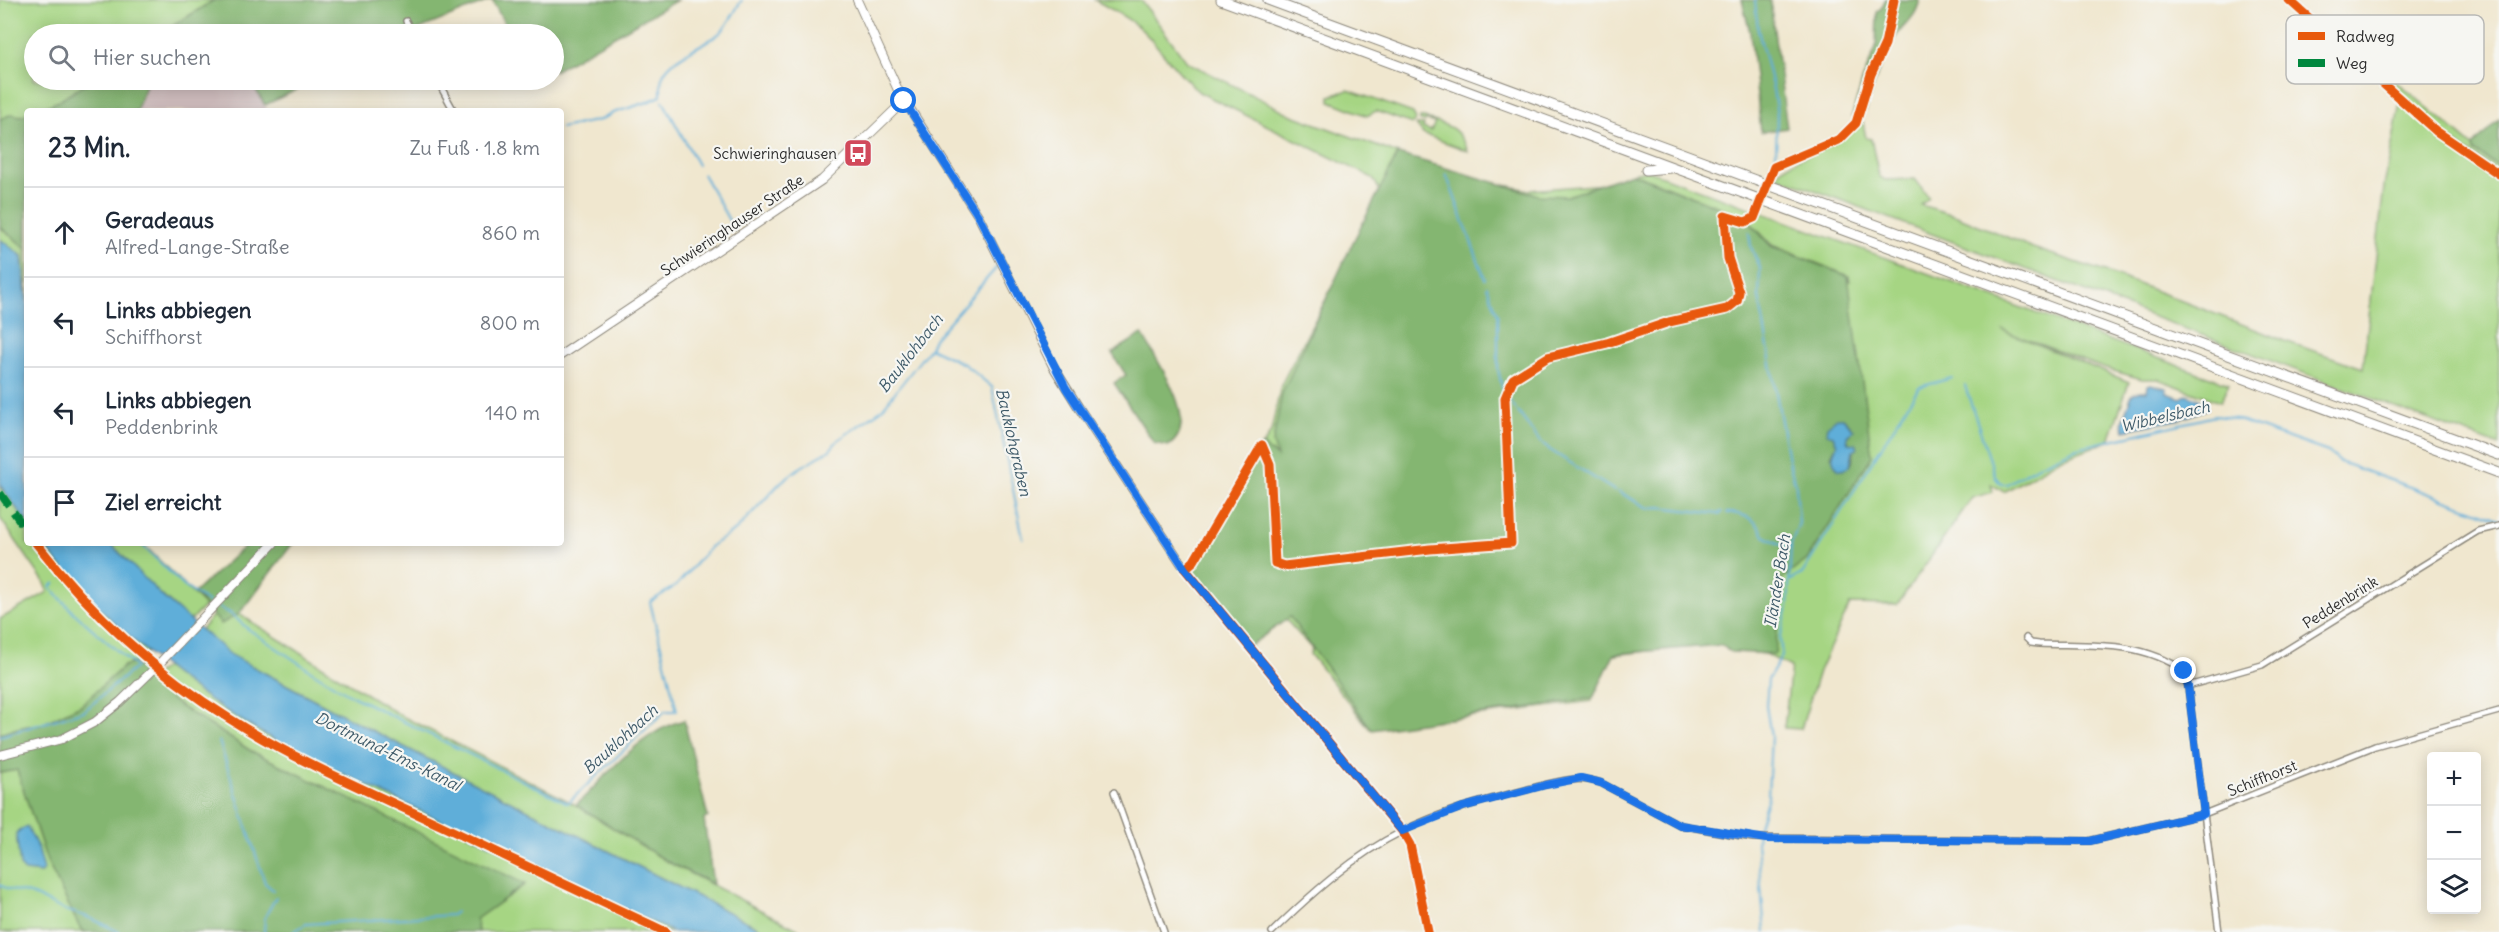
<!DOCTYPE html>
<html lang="de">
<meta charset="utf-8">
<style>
body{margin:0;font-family:Delius,sans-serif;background:#f6f6f7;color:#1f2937}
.controls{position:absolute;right:18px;bottom:18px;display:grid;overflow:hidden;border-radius:6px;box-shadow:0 3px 15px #0003}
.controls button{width:54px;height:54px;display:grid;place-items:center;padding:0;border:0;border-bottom:2px solid #e0e1e3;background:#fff;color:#1f2937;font:30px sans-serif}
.stop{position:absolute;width:18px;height:18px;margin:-14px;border:4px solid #1a73e8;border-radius:50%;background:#fff}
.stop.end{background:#1a73e8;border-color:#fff;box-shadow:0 2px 6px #0008}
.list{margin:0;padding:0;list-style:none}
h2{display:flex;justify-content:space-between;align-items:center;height:78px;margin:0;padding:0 24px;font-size:26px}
h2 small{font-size:20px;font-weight:400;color:#747a83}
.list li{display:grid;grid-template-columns:39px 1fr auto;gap:18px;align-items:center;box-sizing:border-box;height:90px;padding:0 24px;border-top:2px solid #e0e1e3}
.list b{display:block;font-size:22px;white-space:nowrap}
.list p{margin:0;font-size:20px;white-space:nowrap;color:#747a83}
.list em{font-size:20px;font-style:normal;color:#747a83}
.icon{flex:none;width:33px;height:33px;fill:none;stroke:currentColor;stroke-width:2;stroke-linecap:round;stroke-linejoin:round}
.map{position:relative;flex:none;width:2499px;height:932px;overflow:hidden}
.search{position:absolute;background:#fff;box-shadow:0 3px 15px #0003;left:24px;top:24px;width:540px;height:66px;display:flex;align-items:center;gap:15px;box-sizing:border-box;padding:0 21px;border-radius:33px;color:#747a83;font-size:22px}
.panel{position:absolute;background:#fff;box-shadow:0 3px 15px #0003;left:24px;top:108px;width:540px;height:438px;border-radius:6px}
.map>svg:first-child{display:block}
</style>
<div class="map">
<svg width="2499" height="932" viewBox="0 0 2499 932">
<rect width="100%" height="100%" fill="#f6f6f2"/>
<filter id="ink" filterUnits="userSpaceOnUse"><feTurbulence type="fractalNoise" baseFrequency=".0167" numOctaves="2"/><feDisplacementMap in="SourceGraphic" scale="12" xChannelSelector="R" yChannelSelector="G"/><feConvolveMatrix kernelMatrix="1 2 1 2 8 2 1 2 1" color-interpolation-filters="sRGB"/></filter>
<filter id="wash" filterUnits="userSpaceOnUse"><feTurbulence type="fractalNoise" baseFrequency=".008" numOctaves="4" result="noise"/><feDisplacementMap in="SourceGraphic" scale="24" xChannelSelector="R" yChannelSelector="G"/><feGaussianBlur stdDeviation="1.35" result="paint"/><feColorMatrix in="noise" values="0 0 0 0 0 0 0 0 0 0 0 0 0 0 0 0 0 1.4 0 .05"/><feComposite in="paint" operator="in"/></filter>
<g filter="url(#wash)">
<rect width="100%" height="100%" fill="#f0e7cf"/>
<path fill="#d2bfc0" d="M 148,80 L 250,80 L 268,111 L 136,111 Z"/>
<path fill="#a6d583" stroke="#688057" stroke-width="1.5" d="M 0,0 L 214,0 L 160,34 L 34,34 L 34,80 L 91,80 C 72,92 51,111 27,111 L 27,114 C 18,118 12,115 0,120 Z
M 1095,0 L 1141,0 L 1187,62 L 1292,115 L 1398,154 L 1380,191 L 1373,178 L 1199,92 C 1179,74 1164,53 1145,33 C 1131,19 1112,10 1095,0 Z
M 2383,70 L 2473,146 L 2474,151 L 2499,167 L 2499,172 L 2435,129 L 2377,77 Z
M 1348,90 L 1413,113 L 1416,120 L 1412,124 L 1376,111 L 1367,116 L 1330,101 L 1330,96 Z
M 2400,103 L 2436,133 L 2499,175 L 2499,446 L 1774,175 C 1801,151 1841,150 1862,118 L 1866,138 L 1871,139 L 1879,176 L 1885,180 L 1915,179 L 1929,198 L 1921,205 L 1957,216 L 2033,248 L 2117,276 L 2288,342 L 2363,368 L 2384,187 Z
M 1420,118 L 1424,118 C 1450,127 1456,124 1468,151 L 1423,134 L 1416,125 L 1424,125 L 1423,128 L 1431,131 L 1435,123 L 1426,120 L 1425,122 L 1420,121 Z
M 1433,170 L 1529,190 L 1619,183 L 1760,252 L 1850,281 L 1849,276 L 1772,245 L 1746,218 L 1633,173 L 1646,170 L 2229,384 L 2220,402 L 2158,379 L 2142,379 L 2103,368 L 2002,330 L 2129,382 L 2109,441 L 2060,459 L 2004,492 L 1991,484 L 1993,492 L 1972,498 L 1897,605 L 1850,604 L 1819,671 L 1801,729 L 1784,728 L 1791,667 L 1765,654 L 1727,650 L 1726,641 L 1615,655 L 1597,653 L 1592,701 L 1370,729 L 1310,654 L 1312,649 L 1288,622 L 1276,613 L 1192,568 L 1271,432 L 1281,385 L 1350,253 Z
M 0,227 L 27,249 L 27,303 L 22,256 L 0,239 Z
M 0,485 L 27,523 L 27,543 L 42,543 L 77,585 L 147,652 L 134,663 L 124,666 L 81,705 L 40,725 L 21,727 L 0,734 L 0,619 L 48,592 L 45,583 L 0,518 Z
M 110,543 L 142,543 L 205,606 L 190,621 L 155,589 Z
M 239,614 L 400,715 L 576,805 L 668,862 L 803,932 L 767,932 L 371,730 L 231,655 L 201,630 L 213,615 L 222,623 Z
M 166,667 L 223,709 L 283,745 L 673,932 L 478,932 L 476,919 L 524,885 L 251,751 L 175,703 L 150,678 Z
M 17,770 L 47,861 L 79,926 L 85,932 L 0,932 L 0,773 Z"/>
<path fill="#84b671" stroke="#58704e" stroke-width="1.5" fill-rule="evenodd" d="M 214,0 L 491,0 L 407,34 L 160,34 Z
M 492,0 L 677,0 L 554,71 L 554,34 L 510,34 Z
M 1742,0 L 1770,0 L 1787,128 L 1761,132 L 1750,32 Z
M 1885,0 L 1920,0 C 1914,21 1908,19 1897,35 C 1882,54 1873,87 1866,110 L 1862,109 L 1852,116 L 1863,79 L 1876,48 L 1877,12 L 1882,7 Z
M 91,80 L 148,80 L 136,111 L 35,111 L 59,101 Z
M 250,80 L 317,80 L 265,105 Z
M 12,114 L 21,116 L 27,114 L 27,249 L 0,227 L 0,119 Z
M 2499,119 L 2499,167 L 2474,151 L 2473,146 Z
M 1398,154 L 1538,195 L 1567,196 L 1632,173 L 1746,218 L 1771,246 L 1848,276 L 1872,456 L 1807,560 L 1782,579 L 1775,654 L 1731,652 L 1721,645 L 1614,654 L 1593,698 L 1372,730 L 1290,617 L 1248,647 L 1185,569 L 1194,561 L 1262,445 L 1277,457 L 1273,442 L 1282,393 L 1353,242 ZM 1843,418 L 1850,425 L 1851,434 L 1847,436 L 1848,444 L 1855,444 L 1852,462 L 1831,456 L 1837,444 L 1833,436 Z
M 1142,334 C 1156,360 1204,424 1168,446 L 1154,443 L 1114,383 L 1126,375 L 1112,353 Z
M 248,543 L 293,543 L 239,614 L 221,624 L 194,593 Z
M 134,663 L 175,703 L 251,751 L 525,884 L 476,919 L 478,932 L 85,932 L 79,926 L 47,861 L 17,770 L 0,773 L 0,734 L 21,727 L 40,725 L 81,705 L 124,666 Z
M 684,720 L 708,817 L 704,819 L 713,884 L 668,862 L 576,805 C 609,774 639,732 684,720 Z"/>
<path fill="#5faed9" stroke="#456c82" stroke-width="1.5" d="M 0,239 L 22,256 L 27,303 L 27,523 L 0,485 Z
M 2151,384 L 2166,388 L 2167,393 L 2181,398 L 2187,394 L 2207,403 L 2207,409 L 2182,419 L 2125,430 L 2122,422 L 2132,394 L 2140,391 L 2147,391 L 2148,385 Z
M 1837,418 L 1843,418 L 1854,430 L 1847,436 L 1848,443 L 1855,444 L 1857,448 L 1853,451 L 1850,465 L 1843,470 L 1838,469 C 1829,458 1833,455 1837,444 L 1833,436 L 1827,433 L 1827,426 Z
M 42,543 L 110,543 L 164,598 L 231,655 L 371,730 L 767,932 L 673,932 L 283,745 C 191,694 107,627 42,543 Z
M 27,826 L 38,848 L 44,870 L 41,873 L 25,871 L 20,866 L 16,833 Z"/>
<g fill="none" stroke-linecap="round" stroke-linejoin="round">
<path stroke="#5faed9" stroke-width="2" d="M 1755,0 L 1758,30 L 1773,89 L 1777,114 L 1776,160
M 661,84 C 661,58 705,47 721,32 C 729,24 735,10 742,0
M 663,101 L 698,165
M 561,128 L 600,120 L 613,113 L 645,103 L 661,96 L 661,86
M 703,174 L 735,231
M 1446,174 L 1485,279
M 1749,233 L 1751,247 L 1760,268 L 1759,297 L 1788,460 L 1796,486 L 1799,523 L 1791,544 L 1788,606 L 1780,639 L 1782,656 L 1768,680 L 1766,706 L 1771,736 L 1768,797 L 1758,829 L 1757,843 L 1765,932
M 1487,286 L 1498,315 L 1498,369 L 1503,392
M 930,348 L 964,364 L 992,387 L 1023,538
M 1965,386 L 1996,478 L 2001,484 L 2007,484 L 2039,465 L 2077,448 L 2215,416 L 2232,418 L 2328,452 L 2340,462 L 2499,519
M 1509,400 L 1516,409
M 1518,412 L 1538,439 L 1550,450 L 1615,491
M 1619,492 L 1648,508 L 1660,507 L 1718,514 L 1722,512
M 1727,513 C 1744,513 1758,520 1764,536 L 1782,545 L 1791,547
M 140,543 L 185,587 L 209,603
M 1789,581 L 1802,574 L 1919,387 L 1952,378
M 218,607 L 231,614 L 248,629 L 311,671 L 352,696 L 568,803 L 665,711 L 677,711 L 650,602 L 677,585 L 711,546 L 737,529 L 781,482 L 798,469 L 830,450 L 838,440 L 881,410 L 930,348 L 934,339 L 998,266
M 0,736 L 84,711 L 136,667 L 73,612 L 50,587 L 55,583
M 219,741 L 265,883 L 273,890
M 0,885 C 14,893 22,890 35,896 C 42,899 61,909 67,911 C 84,914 103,924 119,932
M 264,932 L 265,917 L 276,897
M 293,932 L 306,924 L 452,915 L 456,912"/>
</g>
</g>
<g filter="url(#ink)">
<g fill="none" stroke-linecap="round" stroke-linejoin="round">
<g stroke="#8e897d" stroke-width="8">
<path id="street" d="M 406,21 L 413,34
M 437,80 L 454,111
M 2026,638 L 2031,643 L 2039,644 C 2089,646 2141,640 2184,671 L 2188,686 L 2219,932
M 2188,686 L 2262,665 L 2478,531 L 2499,526
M 1114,792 L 1164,932
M 1272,932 C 1311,894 1354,855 1403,831 C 1442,811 1486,800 1529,789 C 1552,783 1577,774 1601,783 L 1680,825 L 1753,838 L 2089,841 L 2204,814 L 2375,746 L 2499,711"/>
</g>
<g stroke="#8e897d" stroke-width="10">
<path id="secondary" d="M 857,0 L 898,90 L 979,217 L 1053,366 L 1079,408 L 1185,569 L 1402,831 L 1410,845 L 1428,932
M 561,355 L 822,180 L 904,101
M 0,755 L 62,739 L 95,722 L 120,702 L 155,668 L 274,543"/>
</g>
<g stroke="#8e897d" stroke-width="11">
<path id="highway" d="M 1221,0 L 2499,473
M 1268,0 L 2499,455
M 1646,170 L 1671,168"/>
</g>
<use href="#street" stroke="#fff" stroke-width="5"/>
<use href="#secondary" stroke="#fff" stroke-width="8"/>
<use href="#highway" stroke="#fff" stroke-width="9"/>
<path stroke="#00873e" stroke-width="8" stroke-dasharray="15 8" stroke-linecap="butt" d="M 0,493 L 27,531"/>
<g stroke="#f6f6f2" stroke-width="13">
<path id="cycleway" d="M 2289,0 L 2436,131 L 2499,174
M 1262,445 L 1270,464 L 1275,563 L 1284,566 L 1430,549 L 1511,543 L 1505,398 L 1513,379 L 1548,357 L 1607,343 L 1669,322 L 1727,309 L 1737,301 L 1739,292 L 1728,258 L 1725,216 L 1745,222 L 1754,218 L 1774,167 L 1840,139 L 1856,123 L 1871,74 L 1885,44 L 1894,0
M 1262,445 L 1194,561 L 1185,569 L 1402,831 L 1410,845 L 1428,932
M 36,543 C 90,612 156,673 230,719 C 296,761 370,792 440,825 C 516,861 590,897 666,932"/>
</g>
<use href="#cycleway" stroke="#e8590c" stroke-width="9"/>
</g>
</g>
<g fill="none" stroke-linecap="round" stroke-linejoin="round" filter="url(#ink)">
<path stroke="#1a73e8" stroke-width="8" d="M 904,101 L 979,217 L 1066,388 L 1185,569 L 1402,831 L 1463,807 L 1546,785 L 1581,778 L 1601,783 L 1680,825 L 1766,839 L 2090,841 L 2204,814 L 2188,686 L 2184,671"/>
</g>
<defs>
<g id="bus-square" transform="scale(1.5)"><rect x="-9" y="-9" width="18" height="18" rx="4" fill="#d1495b" stroke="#f6f6f2"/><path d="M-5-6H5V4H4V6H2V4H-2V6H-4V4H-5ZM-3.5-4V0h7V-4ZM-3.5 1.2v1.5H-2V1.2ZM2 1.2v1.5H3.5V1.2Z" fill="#fff"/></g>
</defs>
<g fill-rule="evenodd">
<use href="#bus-square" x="858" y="153"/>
</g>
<g text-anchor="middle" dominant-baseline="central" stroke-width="4.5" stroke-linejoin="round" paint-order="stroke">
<g font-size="15" fill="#2b2b2b" stroke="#f6f6f2" text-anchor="end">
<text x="837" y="153">Schwieringhausen</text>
</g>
<g font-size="15" fill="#2b2b2b" stroke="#f6f6f2">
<text transform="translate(732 225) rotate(-34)">Schwieringhauser Straße</text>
<text transform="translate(2340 602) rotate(-32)">Peddenbrink</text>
<text transform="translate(2262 778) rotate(-22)">Schiffhorst</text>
</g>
<g font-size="16" font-style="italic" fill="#3d5968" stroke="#f6f6f2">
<text transform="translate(910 353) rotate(-52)">Bauklohbach</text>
<text transform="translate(2165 416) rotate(-13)">Wibbelsbach</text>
<text transform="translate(1014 442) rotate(77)">Bauklohgraben</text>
<text transform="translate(1777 581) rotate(-81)">Iländer Bach</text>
<text transform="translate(620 739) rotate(-42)">Bauklohbach</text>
<text transform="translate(388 751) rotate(26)">Dortmund-Ems-Kanal</text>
</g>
</g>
<rect x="2286" y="15" width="198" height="69" rx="9" fill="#f6f6f2" stroke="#b9b9b6" stroke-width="1.5"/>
<rect x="2298" y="32" width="27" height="8" fill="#e8590c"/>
<rect x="2298" y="59" width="27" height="8" fill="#00873e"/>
<g font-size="16" fill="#2b2b2b">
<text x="2336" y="42">Radweg</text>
<text x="2336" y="69">Weg</text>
</g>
</svg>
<div class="controls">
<button>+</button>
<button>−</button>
<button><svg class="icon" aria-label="layers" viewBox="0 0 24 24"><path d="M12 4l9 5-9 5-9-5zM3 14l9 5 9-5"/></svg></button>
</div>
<div class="stop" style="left:904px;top:101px"></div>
<div class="stop end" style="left:2184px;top:671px"></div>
<div class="search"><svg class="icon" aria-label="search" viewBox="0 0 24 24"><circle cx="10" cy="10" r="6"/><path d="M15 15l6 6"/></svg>Hier suchen</div>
<section class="panel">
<h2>23 Min.<small>Zu Fuß · 1.8 km</small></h2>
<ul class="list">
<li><svg class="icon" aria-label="ahead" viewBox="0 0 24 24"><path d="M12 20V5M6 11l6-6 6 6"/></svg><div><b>Geradeaus</b><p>Alfred-Lange-Straße</p></div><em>860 m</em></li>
<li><svg class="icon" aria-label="left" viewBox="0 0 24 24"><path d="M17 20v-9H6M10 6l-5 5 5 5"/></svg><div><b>Links abbiegen</b><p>Schiffhorst</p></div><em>800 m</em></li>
<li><svg class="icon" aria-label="left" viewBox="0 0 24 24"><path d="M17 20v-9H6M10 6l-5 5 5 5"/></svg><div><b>Links abbiegen</b><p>Peddenbrink</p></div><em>140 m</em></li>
<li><svg class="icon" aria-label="arrive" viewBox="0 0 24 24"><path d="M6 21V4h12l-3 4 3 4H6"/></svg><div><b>Ziel erreicht</b></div></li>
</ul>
</section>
</div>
